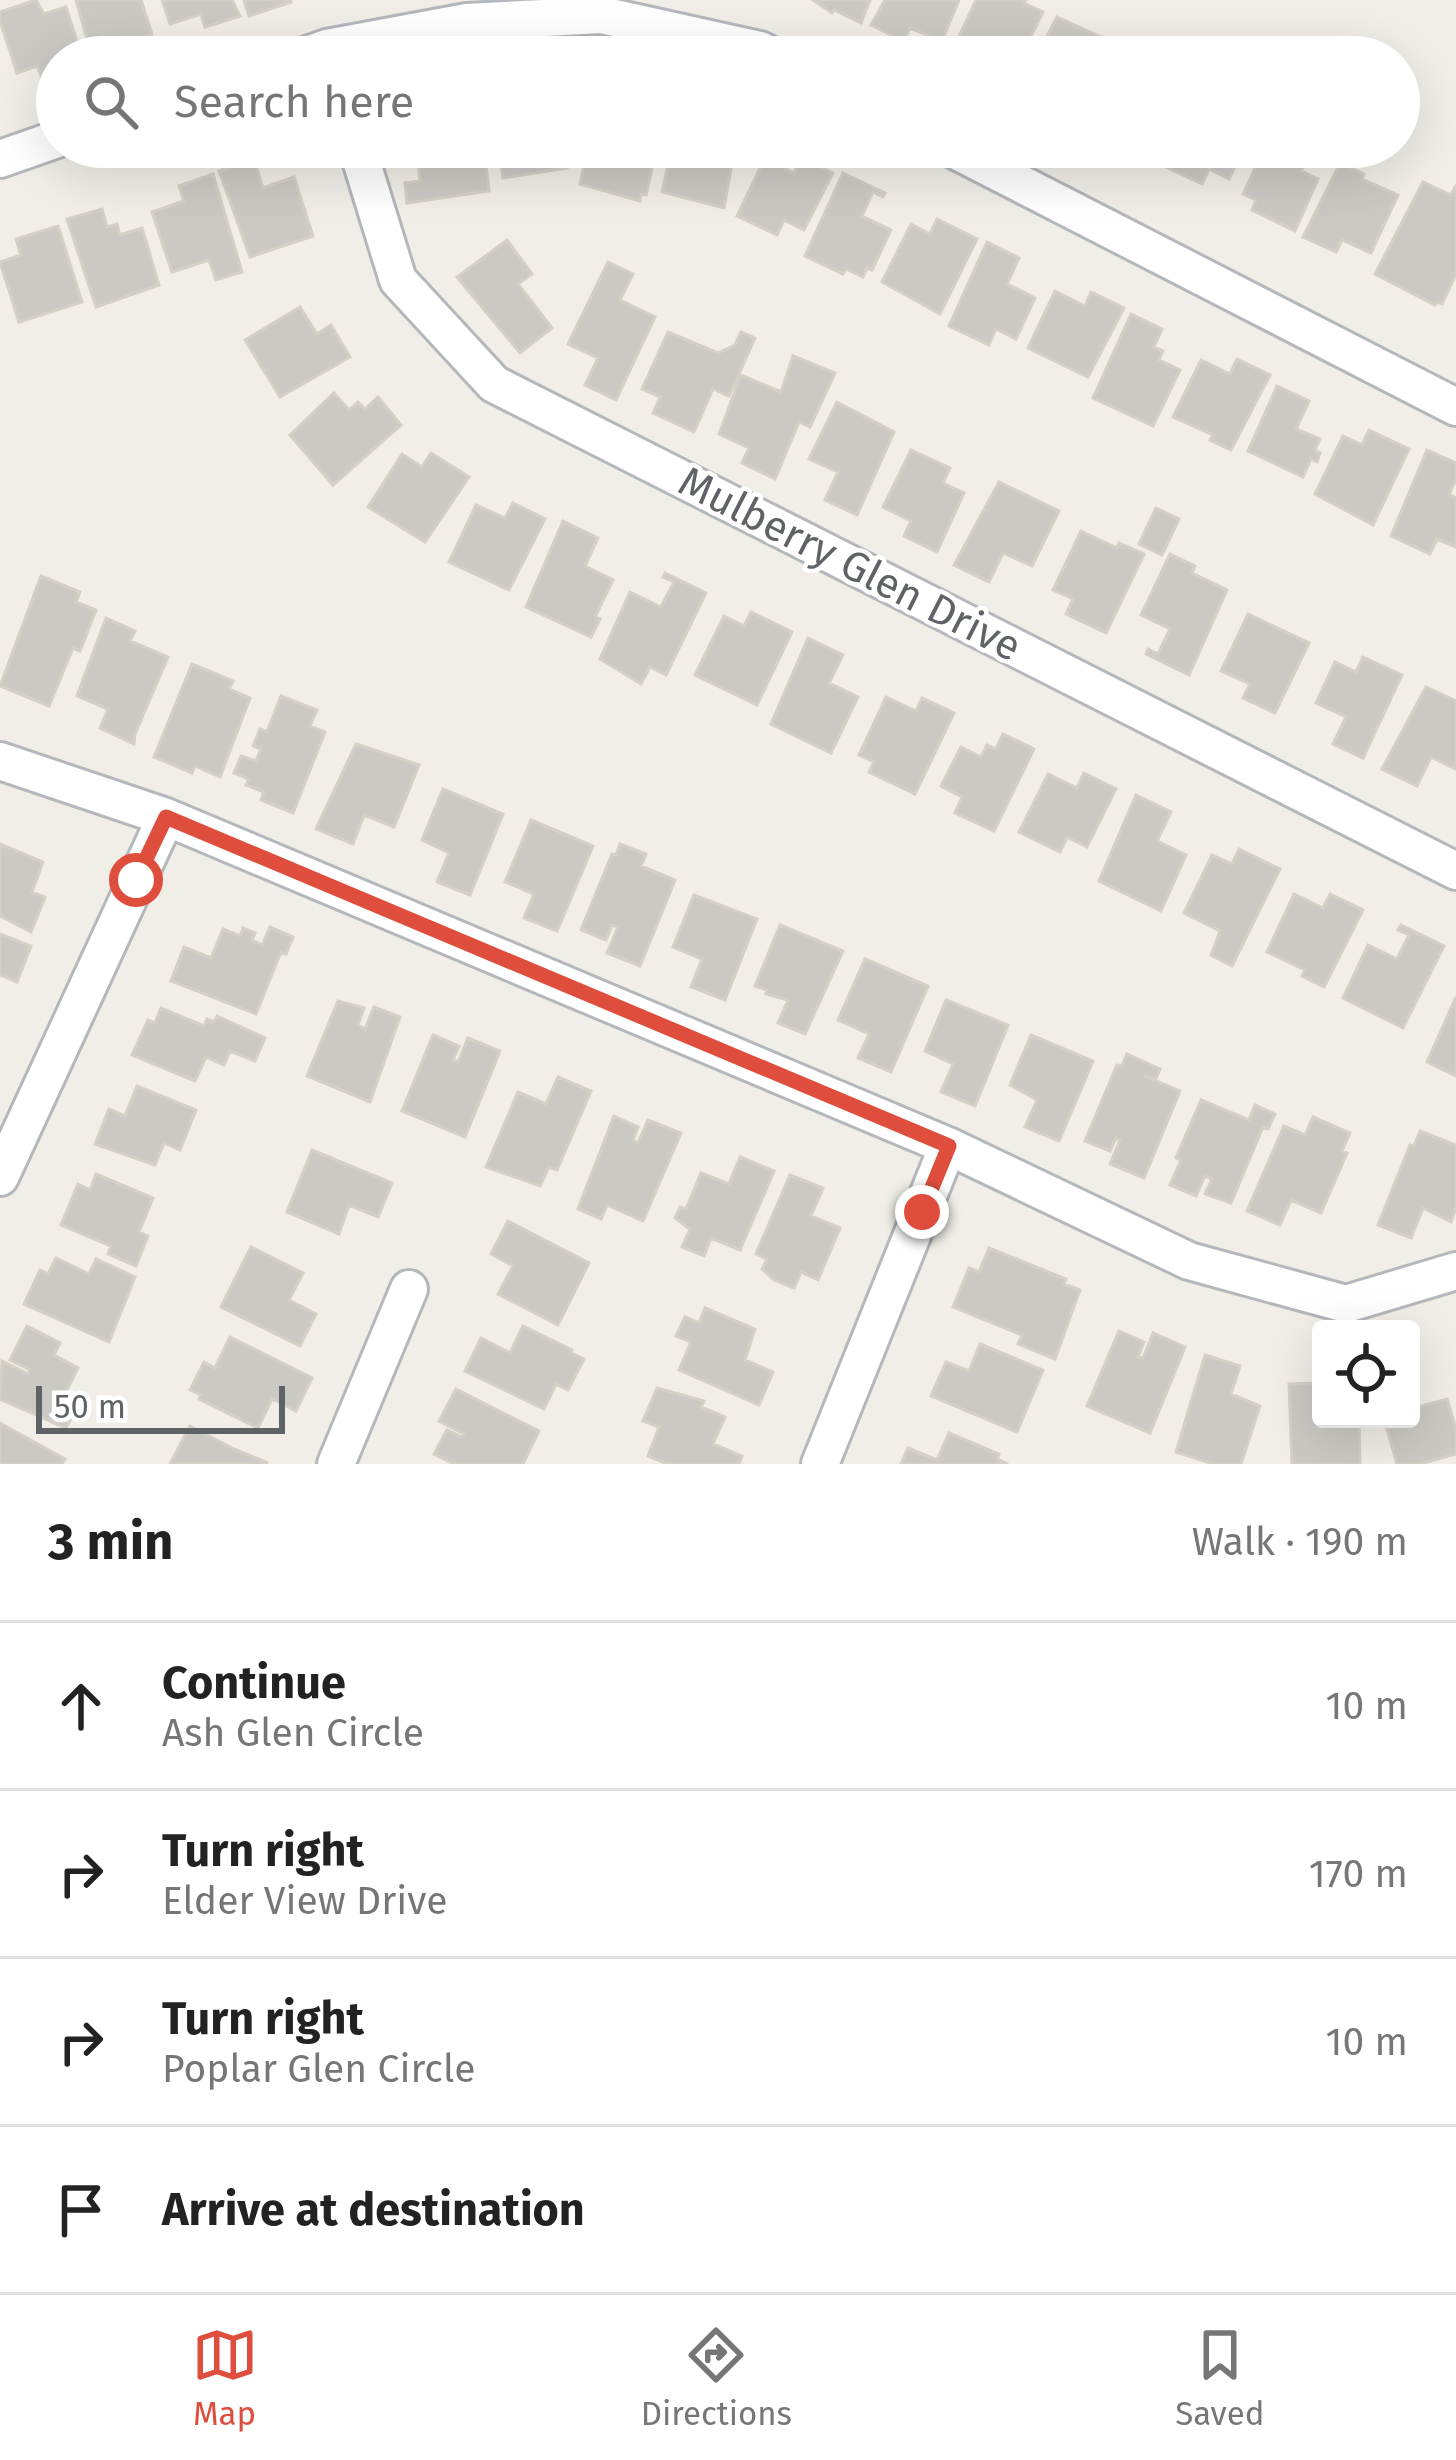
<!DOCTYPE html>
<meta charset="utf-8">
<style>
body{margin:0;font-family:"Fira Sans",sans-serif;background:#f6f6f6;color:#222}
.controls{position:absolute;right:36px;bottom:36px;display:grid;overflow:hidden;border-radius:12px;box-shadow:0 12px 48px #0002}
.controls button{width:108px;height:108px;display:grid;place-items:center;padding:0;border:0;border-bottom:3px solid #e0e0e0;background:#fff;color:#222;font:60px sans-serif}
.scale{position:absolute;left:36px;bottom:30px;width:249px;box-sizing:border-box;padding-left:12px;border:6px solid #5f6266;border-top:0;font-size:33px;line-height:42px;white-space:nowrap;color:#5f6266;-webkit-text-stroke:9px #fff;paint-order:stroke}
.stop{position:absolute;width:36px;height:36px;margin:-27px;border:9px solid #df4e3d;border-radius:50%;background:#fff}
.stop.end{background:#df4e3d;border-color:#fff;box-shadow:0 3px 12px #0008}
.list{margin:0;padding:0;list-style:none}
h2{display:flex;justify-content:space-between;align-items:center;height:156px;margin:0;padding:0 48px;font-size:51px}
h2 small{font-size:39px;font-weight:400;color:#767676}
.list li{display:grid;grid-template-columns:78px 1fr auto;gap:36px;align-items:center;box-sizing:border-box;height:168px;padding:0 48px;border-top:3px solid #e0e0e0}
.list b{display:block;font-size:45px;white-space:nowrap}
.list p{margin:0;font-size:39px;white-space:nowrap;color:#767676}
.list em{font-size:39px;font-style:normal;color:#767676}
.icon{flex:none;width:66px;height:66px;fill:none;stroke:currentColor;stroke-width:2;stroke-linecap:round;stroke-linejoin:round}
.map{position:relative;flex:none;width:1456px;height:1464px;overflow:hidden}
.search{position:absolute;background:#fff;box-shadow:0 12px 48px #0002;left:36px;right:36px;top:36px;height:132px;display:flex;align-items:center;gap:30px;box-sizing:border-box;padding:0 42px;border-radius:66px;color:#767676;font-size:45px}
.sheet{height:828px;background:#fff}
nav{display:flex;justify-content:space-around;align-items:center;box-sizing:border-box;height:168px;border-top:3px solid #e0e0e0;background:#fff;font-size:33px;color:#767676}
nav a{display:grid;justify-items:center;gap:6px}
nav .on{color:#df4e3d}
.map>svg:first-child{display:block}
</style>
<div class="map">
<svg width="1456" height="1464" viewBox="0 0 1456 1464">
<rect width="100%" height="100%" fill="#f0eee7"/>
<path fill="#cbc9c4" stroke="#d4d0c6" stroke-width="3" d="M 36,0 L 44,14 L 66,7 L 82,57 L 57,57 L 57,77 L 43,81 L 37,66 L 17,73 L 0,21 L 0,12 Z
M 76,0 L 141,0 L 152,34 L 140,38 L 142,46 L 107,57 L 92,57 Z
M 162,0 L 232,0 L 240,16 L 205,27 L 201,14 L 170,24 Z
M 244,0 L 290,0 L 291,2 L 249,16 Z
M 813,0 L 870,0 L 861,23 L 834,10 L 832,13 Z
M 885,0 L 959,0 L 942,41 L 910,28 L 904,41 L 871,25 Z
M 976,0 L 1026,0 L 1024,3 L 1043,12 L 1021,57 L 979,57 L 955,45 Z
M 1057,17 L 1108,40 L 1103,57 L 1036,57 Z
M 416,147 L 484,147 L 489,191 L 407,203 L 405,183 L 420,181 Z
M 498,147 L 564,147 L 567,168 L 503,178 Z
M 588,147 L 657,147 L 646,195 L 641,194 L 640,201 L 580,184 Z
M 672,147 L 735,147 L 724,208 L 662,192 Z
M 1170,147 L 1245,147 L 1229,179 L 1209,169 L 1202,184 L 1162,165 Z
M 1265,147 L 1289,147 L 1308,156 L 1301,171 L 1318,179 L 1295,231 L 1252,210 L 1256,200 L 1243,194 Z
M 765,158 L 794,173 L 801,158 L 833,173 L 804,230 L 784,220 L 777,235 L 737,216 Z
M 254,160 L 263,188 L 294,177 L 313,236 L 250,257 L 219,171 Z
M 1340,163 L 1364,174 L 1362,179 L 1398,195 L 1371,253 L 1342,240 L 1336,252 L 1303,237 Z
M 843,173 L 885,193 L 883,197 L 873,192 L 862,216 L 891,230 L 872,270 L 867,268 L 863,277 L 846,269 L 843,274 L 805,256 Z
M 213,174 L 242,272 L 216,280 L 209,260 L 172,272 L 152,212 L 184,201 L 179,186 Z
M 1423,182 L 1451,195 L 1456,185 L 1456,274 L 1442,304 L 1437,302 L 1435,305 L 1375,274 Z
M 102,209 L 107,227 L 117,224 L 120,235 L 142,228 L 159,285 L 96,307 L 67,219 Z
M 937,219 L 977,239 L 940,314 L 882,282 L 911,224 L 930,234 Z
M 58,226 L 82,302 L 19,322 L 0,262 L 21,255 L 16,239 Z
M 507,240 L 532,274 L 518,284 L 552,328 L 520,353 L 457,277 Z
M 987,242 L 1019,258 L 1007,284 L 1035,298 L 1016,339 L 996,329 L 989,345 L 949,326 Z
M 608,262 L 633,274 L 620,300 L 655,317 L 616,400 L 585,385 L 598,358 L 568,344 Z
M 1055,291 L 1085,306 L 1091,292 L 1124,308 L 1088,377 L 1028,348 Z
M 300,307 L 317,334 L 331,325 L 350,357 L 280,397 L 245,340 Z
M 1131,314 L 1162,329 L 1154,347 L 1163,351 L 1159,360 L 1180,370 L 1153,426 L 1093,398 Z
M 668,332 L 718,353 L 735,345 L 741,332 L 755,338 L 729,396 L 713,389 L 694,432 L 653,413 L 660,397 L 642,389 Z
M 793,356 L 835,373 L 810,427 L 799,422 L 775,479 L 742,463 L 749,448 L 719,434 L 741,375 L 781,392 Z
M 1237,359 L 1270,375 L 1231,450 L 1210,440 L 1213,435 L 1173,417 L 1201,360 L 1230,374 Z
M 1277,386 L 1309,401 L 1296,429 L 1320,439 L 1315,450 L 1320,453 L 1317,462 L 1311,459 L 1303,477 L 1248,451 Z
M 334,393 L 349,410 L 358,402 L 365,409 L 378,397 L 401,425 L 333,485 L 290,435 Z
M 837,402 L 894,432 L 857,515 L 825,500 L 838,472 L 809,459 Z
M 1369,430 L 1409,449 L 1373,525 L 1315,494 L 1343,436 L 1362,445 Z
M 911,450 L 950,468 L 943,483 L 964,493 L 937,552 L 904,536 L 911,521 L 883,507 Z
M 1427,450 L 1456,463 L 1456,480 L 1449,494 L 1456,498 L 1456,547 L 1437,539 L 1430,554 L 1391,536 Z
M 431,453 L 469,477 L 425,542 L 368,507 L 402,454 L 422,467 Z
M 999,482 L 1059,511 L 1032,566 L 1003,553 L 989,582 L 954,565 Z
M 513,503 L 545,519 L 509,590 L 449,562 L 476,505 L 505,518 Z
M 1156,508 L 1179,519 L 1162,555 L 1139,544 Z
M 563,521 L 598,538 L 585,566 L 613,580 L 595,617 L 600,619 L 591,637 L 526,607 Z
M 1081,531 L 1117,548 L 1119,543 L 1144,554 L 1106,633 L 1066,614 L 1073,599 L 1053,590 Z
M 1170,554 L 1195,566 L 1192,573 L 1227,590 L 1189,675 L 1146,654 L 1148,649 L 1158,654 L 1170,629 L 1141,615 Z
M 665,573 L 706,593 L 666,675 L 650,667 L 641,684 L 600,659 L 630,592 L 661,607 L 674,582 L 663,577 Z
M 41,576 L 80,592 L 76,602 L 96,610 L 80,651 L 73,648 L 49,706 L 0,686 Z
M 751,612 L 792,632 L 757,705 L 695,675 L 724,616 L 744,626 Z
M 1248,614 L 1309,643 L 1275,713 L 1243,698 L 1250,684 L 1221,671 Z
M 106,618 L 135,631 L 130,641 L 168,657 L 135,734 L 134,744 L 100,728 L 108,709 L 77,696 Z
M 808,638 L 843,655 L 829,683 L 858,697 L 831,753 L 771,724 Z
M 1363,657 L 1402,675 L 1363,758 L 1333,744 L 1346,717 L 1316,703 L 1335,662 L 1356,672 Z
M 192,664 L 233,681 L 229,689 L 250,698 L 220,777 L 195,766 L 192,773 L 154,757 Z
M 1426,687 L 1456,701 L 1456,769 L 1431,757 L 1417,786 L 1382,769 Z
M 281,696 L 317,710 L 310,726 L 325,732 L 293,813 L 261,800 L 264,792 L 246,785 L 249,779 L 234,773 L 241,756 L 256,761 L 261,749 L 253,746 L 260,729 L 267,732 Z
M 886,697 L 916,711 L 922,698 L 954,713 L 915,794 L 869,772 L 874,762 L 859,755 Z
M 1003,734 L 1034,749 L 994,831 L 955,813 L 962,797 L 941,786 L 961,747 L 981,757 L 987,745 L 996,749 Z
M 356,744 L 419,765 L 394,827 L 364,815 L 353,844 L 316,829 Z
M 1084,773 L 1116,789 L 1087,847 L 1067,837 L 1060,852 L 1019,832 L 1048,774 L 1077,788 Z
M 443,789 L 503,814 L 470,895 L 437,882 L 449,853 L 422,840 Z
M 1136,795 L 1171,812 L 1157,841 L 1186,855 L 1161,911 L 1099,881 Z
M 531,820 L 593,846 L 557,931 L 524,918 L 534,894 L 505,882 Z
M 0,844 L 43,862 L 32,892 L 45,897 L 31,932 L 0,916 Z
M 620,844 L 646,854 L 641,866 L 675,880 L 640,966 L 607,953 L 618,927 L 612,925 L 606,940 L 581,930 L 612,854 L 616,855 Z
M 1239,849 L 1280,869 L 1232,966 L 1211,955 L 1220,931 L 1184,913 L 1212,855 L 1232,864 Z
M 1294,894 L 1323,908 L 1330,894 L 1363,910 L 1324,987 L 1302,976 L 1305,970 L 1267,952 Z
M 694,895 L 757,919 L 725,1000 L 691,987 L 702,959 L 673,947 Z
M 780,925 L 843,951 L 805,1034 L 778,1023 L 788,1000 L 766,994 L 767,990 L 755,986 Z
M 1401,925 L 1444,946 L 1403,1028 L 1343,998 L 1368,945 L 1397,959 L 1409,935 L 1398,930 Z
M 270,927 L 293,937 L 286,954 L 281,952 L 256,1014 L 171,981 L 184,947 L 211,958 L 223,929 L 240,936 L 243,928 L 255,933 L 252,940 L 262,945 Z
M 0,934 L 31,946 L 17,982 L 0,975 Z
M 865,959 L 928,986 L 891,1072 L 858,1058 L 869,1034 L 838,1020 Z
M 1456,997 L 1456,1076 L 1427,1062 Z
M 946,1000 L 1008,1025 L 975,1106 L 941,1092 L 953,1064 L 925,1051 Z
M 338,1001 L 364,1008 L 358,1025 L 365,1029 L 374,1007 L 400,1017 L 370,1102 L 307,1076 Z
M 161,1008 L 204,1026 L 207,1019 L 214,1022 L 217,1016 L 265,1038 L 255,1061 L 230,1051 L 224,1065 L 206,1057 L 195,1081 L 132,1055 L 148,1020 L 155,1023 Z
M 433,1035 L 459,1046 L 453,1060 L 458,1062 L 468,1038 L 500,1051 L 465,1137 L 402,1111 Z
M 1031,1035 L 1093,1061 L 1059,1141 L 1025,1127 L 1037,1100 L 1010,1085 Z
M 1127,1054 L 1160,1069 L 1156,1079 L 1144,1076 L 1180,1091 L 1144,1178 L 1110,1164 L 1120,1140 L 1116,1138 L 1110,1151 L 1085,1141 L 1117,1065 L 1122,1066 Z
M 558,1077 L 591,1091 L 557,1170 L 549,1167 L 540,1186 L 486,1167 L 518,1092 L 546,1104 Z
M 137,1086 L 196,1110 L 180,1150 L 164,1143 L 155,1165 L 95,1144 L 109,1109 L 125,1116 Z
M 1201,1100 L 1249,1120 L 1255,1105 L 1275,1114 L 1268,1129 L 1263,1127 L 1231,1203 L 1205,1194 L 1212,1179 L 1205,1176 L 1196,1196 L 1170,1185 L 1181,1160 L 1176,1158 Z
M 614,1116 L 638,1127 L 633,1140 L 638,1143 L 648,1120 L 681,1133 L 643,1221 L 607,1205 L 601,1219 L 578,1209 Z
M 1313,1117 L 1350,1133 L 1342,1151 L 1347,1153 L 1321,1213 L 1291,1200 L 1280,1225 L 1247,1211 L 1284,1126 L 1305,1135 Z
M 1420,1131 L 1456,1145 L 1456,1208 L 1451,1222 L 1423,1208 L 1411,1238 L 1378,1225 L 1410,1145 L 1414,1146 Z
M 312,1150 L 392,1183 L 378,1217 L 349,1205 L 339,1234 L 287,1212 Z
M 740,1157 L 774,1171 L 740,1250 L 711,1238 L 704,1256 L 682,1247 L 690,1229 L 675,1218 L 680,1207 L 686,1209 L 701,1173 L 729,1184 Z
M 96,1174 L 153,1198 L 139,1232 L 148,1236 L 136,1266 L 108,1254 L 111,1246 L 61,1225 L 78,1184 L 90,1190 Z
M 790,1175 L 823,1188 L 811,1216 L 840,1228 L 818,1280 L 801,1272 L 794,1288 L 774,1280 L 762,1269 L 767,1259 L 756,1254 Z
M 508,1221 L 589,1263 L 558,1325 L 498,1294 L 513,1266 L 491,1254 Z
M 251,1247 L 303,1273 L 289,1300 L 316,1314 L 300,1346 L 221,1307 Z
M 989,1248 L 1066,1279 L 1064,1284 L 1080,1290 L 1055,1359 L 1018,1344 L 1022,1335 L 953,1307 L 969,1268 L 979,1272 Z
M 56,1258 L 89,1274 L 96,1259 L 135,1277 L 109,1342 L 24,1304 L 40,1270 L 48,1274 Z
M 705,1308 L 755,1329 L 745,1360 L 773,1372 L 759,1405 L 679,1370 L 691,1342 L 676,1336 L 685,1317 L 699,1323 Z
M 27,1326 L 60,1343 L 54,1355 L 78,1368 L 65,1394 L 80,1401 L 66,1428 L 0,1399 L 2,1361 L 28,1374 L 30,1370 L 10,1360 Z
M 523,1326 L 572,1350 L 571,1353 L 584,1359 L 568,1390 L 556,1384 L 544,1409 L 465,1371 L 481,1338 L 510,1353 Z
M 1119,1331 L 1144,1342 L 1138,1357 L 1143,1358 L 1153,1333 L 1185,1347 L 1150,1433 L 1087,1406 Z
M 230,1337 L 312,1378 L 296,1411 L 272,1399 L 258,1428 L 199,1399 L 201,1395 L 190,1390 L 204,1362 L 215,1368 Z
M 980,1344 L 1043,1370 L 1017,1432 L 931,1396 L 946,1362 L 969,1371 Z
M 1205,1355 L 1240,1366 L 1231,1394 L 1260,1406 L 1241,1464 L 1213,1464 L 1176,1452 Z
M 1411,1382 L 1418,1407 L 1447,1399 L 1456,1429 L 1456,1454 L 1420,1464 L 1397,1464 L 1384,1419 L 1411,1419 Z
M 1321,1383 L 1321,1419 L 1359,1419 L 1360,1464 L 1292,1464 L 1289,1384 Z
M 657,1388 L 704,1401 L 701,1407 L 725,1417 L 713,1444 L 742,1456 L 739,1464 L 667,1464 L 648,1456 L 659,1427 L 643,1421 Z
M 456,1389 L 539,1431 L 523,1464 L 454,1464 L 434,1454 L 447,1430 L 462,1437 L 464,1434 L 439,1421 Z
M 0,1423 L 65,1459 L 62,1464 L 0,1464 Z
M 190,1426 L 234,1449 L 268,1463 L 170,1464 Z
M 949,1433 L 999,1454 L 997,1459 L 1008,1464 L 901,1464 L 908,1448 L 937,1460 Z"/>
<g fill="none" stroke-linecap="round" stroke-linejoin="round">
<g stroke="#b4b7bb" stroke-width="42">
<path id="street" d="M 301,57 L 327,48 L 467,22 L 601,15 L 760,50 L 774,57
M 357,147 L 398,280 L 494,384 L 1456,871
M 949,147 L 1456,407
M 0,159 L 57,139
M 0,761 L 166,817 L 948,1146 L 1189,1261 L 1346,1304 L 1456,1271
M 0,1177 L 166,817
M 336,1464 L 409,1289
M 820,1464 L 948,1146"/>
</g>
<use href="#street" stroke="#fff" stroke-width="36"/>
</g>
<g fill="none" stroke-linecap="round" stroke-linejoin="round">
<path stroke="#df4e3d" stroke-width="15" d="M 136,880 L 166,817 L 949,1146 L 922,1212"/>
</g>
<g text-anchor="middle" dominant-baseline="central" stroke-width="9" stroke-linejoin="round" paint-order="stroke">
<g font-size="42" fill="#5f6266" stroke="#fff">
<text transform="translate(850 564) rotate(27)">Mulberry Glen Drive</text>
</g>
</g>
</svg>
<div class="controls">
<button><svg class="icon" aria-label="locate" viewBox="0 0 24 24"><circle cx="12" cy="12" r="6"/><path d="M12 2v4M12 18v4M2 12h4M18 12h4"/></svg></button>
</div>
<div class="scale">50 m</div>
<div class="stop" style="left:136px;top:880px"></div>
<div class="stop end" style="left:922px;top:1212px"></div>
<div class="search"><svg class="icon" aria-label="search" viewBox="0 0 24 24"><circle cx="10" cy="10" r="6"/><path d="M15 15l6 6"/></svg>Search here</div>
</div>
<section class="sheet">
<h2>3 min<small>Walk · 190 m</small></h2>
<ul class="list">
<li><svg class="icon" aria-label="ahead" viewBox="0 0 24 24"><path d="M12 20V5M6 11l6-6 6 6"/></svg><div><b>Continue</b><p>Ash Glen Circle</p></div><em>10 m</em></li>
<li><svg class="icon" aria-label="right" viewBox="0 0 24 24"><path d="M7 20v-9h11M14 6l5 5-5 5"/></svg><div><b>Turn right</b><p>Elder View Drive</p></div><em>170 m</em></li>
<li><svg class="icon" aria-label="right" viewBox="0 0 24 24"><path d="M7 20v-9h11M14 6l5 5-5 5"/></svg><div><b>Turn right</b><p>Poplar Glen Circle</p></div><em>10 m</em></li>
<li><svg class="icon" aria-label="arrive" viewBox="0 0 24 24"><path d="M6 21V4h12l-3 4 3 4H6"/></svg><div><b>Arrive at destination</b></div></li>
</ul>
</section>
<nav>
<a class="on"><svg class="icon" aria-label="map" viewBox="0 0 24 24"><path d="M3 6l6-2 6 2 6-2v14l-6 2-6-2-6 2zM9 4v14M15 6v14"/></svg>Map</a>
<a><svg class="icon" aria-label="directions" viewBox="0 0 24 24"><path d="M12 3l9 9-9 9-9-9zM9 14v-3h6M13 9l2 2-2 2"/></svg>Directions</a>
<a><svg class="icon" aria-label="saved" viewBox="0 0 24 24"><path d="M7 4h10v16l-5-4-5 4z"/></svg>Saved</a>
</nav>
